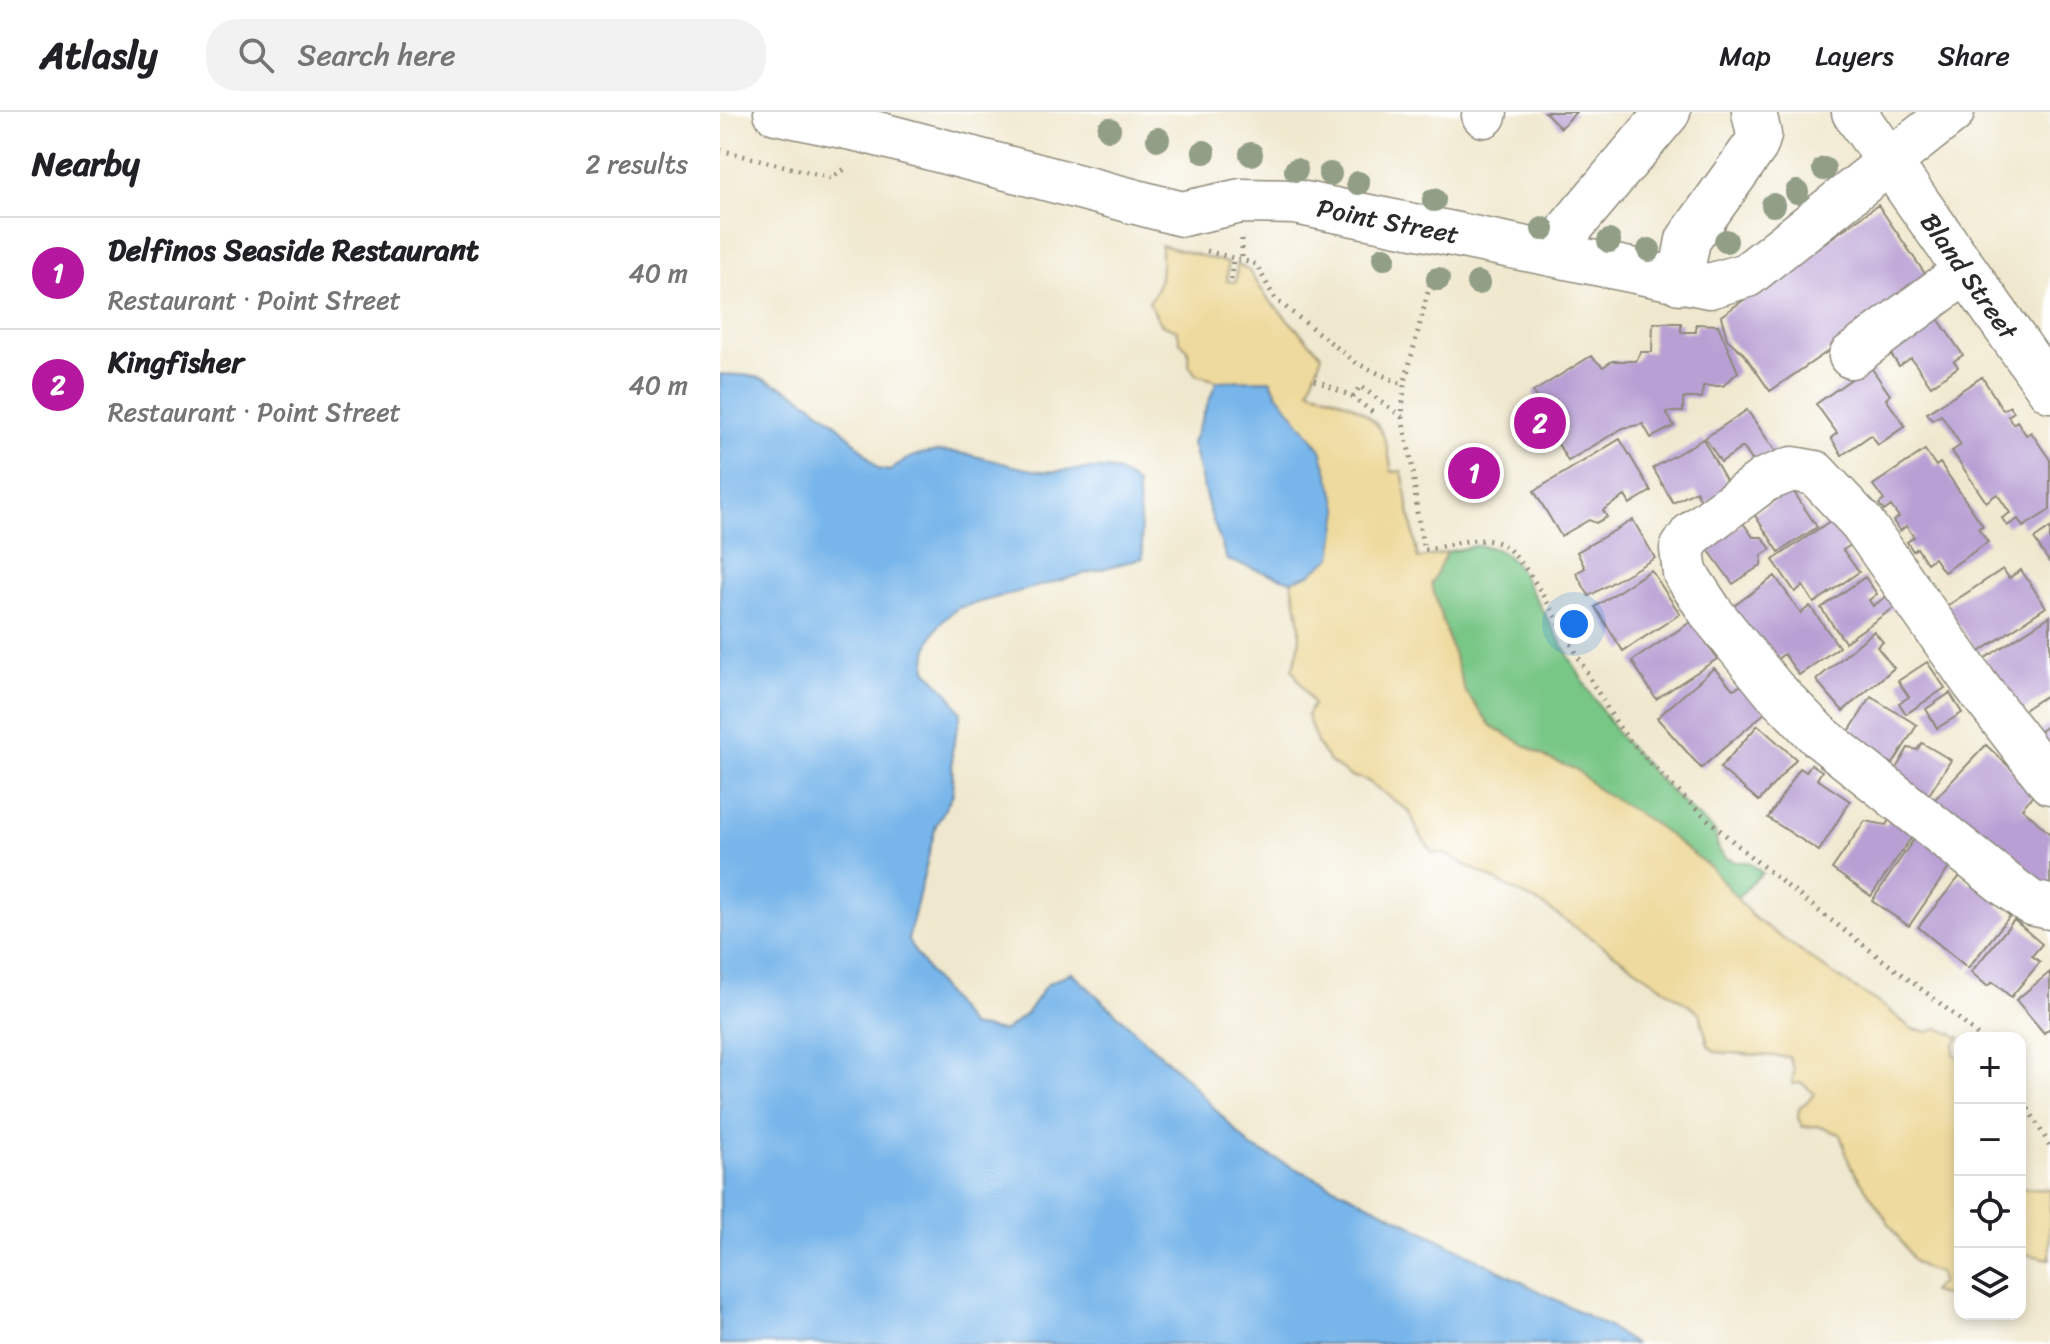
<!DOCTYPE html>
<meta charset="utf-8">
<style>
body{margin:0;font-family:Sriracha,sans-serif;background:#f2f2f2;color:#202124}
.controls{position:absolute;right:24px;bottom:24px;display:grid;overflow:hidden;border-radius:16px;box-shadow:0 4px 12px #0003}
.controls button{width:72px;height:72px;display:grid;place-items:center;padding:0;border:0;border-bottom:2px solid #e0e0e0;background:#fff;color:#202124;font:40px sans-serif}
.you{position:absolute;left:854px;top:512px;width:28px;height:28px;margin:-20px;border:6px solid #fff;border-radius:50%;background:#1a73e8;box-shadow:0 0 0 12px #1a73e833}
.badge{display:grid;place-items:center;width:52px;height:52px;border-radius:50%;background:#b5179e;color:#fff;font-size:26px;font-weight:700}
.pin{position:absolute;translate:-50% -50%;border:4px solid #fff;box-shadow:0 2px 8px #0006}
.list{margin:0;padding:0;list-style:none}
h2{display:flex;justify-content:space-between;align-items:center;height:104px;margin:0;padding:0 32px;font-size:34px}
h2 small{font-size:26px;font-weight:400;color:#757577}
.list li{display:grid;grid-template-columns:52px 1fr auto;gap:24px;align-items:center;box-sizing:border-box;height:112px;padding:0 32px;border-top:2px solid #e0e0e0}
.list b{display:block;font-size:30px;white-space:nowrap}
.list p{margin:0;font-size:26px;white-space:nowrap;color:#757577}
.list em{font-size:26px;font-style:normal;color:#757577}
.icon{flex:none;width:44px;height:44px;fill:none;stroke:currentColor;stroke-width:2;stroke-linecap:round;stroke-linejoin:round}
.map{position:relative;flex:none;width:1330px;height:1232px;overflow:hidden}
header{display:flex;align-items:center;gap:48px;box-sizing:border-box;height:112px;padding:0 40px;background:#fff;border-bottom:2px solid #e0e0e0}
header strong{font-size:38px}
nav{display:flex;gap:44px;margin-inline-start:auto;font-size:28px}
.search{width:560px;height:72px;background:#f2f2f2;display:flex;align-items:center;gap:20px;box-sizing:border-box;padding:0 28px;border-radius:32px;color:#757577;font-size:30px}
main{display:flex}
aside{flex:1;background:#fff}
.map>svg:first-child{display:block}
</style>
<header>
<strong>Atlasly</strong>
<div class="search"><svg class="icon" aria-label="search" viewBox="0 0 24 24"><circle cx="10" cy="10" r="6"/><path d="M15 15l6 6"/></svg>Search here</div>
<nav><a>Map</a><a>Layers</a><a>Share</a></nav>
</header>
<main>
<aside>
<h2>Nearby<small>2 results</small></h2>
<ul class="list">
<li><span class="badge">1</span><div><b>Delfinos Seaside Restaurant</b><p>Restaurant · Point Street</p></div><em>40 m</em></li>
<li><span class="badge">2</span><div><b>Kingfisher</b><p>Restaurant · Point Street</p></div><em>40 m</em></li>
</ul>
</aside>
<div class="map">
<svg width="1330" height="1232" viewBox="0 0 1330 1232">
<rect width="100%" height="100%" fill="#fff"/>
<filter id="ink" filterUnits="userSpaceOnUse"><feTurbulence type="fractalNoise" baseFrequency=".0125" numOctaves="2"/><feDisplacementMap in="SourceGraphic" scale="16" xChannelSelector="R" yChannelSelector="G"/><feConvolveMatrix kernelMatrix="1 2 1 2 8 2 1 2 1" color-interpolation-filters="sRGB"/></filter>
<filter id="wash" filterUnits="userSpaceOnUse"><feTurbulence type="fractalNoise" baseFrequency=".006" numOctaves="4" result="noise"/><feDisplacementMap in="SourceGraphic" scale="32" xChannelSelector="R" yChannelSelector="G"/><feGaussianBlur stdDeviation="1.8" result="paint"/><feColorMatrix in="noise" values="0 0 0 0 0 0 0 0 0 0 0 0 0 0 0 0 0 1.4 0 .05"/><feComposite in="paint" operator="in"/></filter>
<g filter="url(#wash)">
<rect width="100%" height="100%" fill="#f0e8ce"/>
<path fill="#79c787" stroke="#527959" stroke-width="2" d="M 755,434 C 774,434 784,439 797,454 L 867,576 L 899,624 L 954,683 L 995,720 L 998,737 L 1006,746 L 1016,750 L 1029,750 L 1042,761 L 1017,786 L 991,756 L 933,711 L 876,676 L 857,658 L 831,648 L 771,614 L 745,579 L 711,472 L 727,440 Z"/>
<path fill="#eeda9e" stroke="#8c8264" stroke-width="2" d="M 441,133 L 508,151 L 507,169 L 516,170 L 517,152 L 529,159 L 548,187 L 602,243 L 589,278 C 612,283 647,296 660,317 C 668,330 669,346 672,360 L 682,359 L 698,447 L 727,440 L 711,472 L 745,579 L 771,614 L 831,648 L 857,658 L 876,676 L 933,711 L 991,756 L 1033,805 L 1107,858 L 1165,895 L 1192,917 L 1209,920 L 1218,916 L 1240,925 L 1234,933 L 1234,942 L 1240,947 L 1240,985 L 1236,988 L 1240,996 L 1240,1187 L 1211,1180 L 1221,1170 L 1219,1160 L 1206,1157 L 1194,1149 L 1130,1053 L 1120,1022 L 1097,1014 L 1083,1015 L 1078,1006 L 1079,997 L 1095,982 L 1082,971 L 1072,972 L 1074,958 L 1069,945 L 995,940 L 988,933 L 980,901 L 823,793 L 723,741 L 713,741 L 698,720 L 690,700 L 646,668 L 630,664 L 610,650 L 598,633 L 587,604 L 593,592 L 572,557 C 586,526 579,501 571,469 L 590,462 L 557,281 L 550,268 L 497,269 L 476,263 L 469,253 L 468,238 L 460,230 L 457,218 L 441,212 L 429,190 C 443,172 441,154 441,133 Z
M 1300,1076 L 1330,1078 L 1330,1147 L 1300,1141 Z"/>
<path fill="#77b5ea" stroke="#51708a" stroke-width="2" d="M 0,262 C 14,263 30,262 43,267 C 89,283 129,319 158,357 L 170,359 C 215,317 273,355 322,359 C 342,361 380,353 396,359 C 403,361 411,368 417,372 L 423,446 L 238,496 C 215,512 205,530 206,558 L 229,582 L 241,601 L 232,639 L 233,682 L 216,713 L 188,828 C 204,858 230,885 250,914 L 284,919 L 306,902 L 326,873 L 351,860 L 463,963 L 531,1035 L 658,1096 L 889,1215 L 914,1232 L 0,1232 Z
M 550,268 L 557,281 L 601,338 L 619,398 L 612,445 L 590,462 L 571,469 L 507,448 L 489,397 L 472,331 L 497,269 Z"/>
<g id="blocks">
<path fill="#b9a0d4" d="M 825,0 L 856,0 L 841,16 Z
M 1158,93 L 1210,169 L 1050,279 L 1024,242 L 1007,227 L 1001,204 Z
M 1212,198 L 1243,243 L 1234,249 L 1238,255 L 1211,274 L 1191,246 L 1179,254 L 1164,232 Z
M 933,211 L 961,211 L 961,220 L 976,220 L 976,212 L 998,213 L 1018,260 L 1003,274 L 983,274 L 982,286 L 963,286 L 963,300 L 946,300 L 954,314 L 931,326 L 923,312 L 903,316 L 848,349 L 837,330 L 830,334 L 809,298 L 819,291 L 813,280 L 871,244 L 883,255 L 892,249 L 916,249 L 921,240 L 932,240 Z
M 1150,254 L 1170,283 L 1166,287 L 1185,314 L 1158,333 L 1151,323 L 1122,343 L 1111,326 L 1117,321 L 1096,292 Z
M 1262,265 L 1283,298 L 1290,294 L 1294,300 L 1288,304 L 1293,312 L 1297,309 L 1306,323 L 1311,320 L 1330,348 L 1330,398 L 1303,415 L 1298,407 L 1287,414 L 1282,406 L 1290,401 L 1277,382 L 1266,390 L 1232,339 L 1241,333 L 1221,303 L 1212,308 L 1207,301 Z
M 1027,298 L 1056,340 L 1036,354 L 1023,335 L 1001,350 L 985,326 Z
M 900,327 L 931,379 L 910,392 L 905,384 L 883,398 L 887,405 L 876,411 L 869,408 L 841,424 L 814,379 Z
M 983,327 L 1011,377 L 984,393 L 976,379 L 953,391 L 933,356 Z
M 1205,338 L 1216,354 L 1220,351 L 1263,414 L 1258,416 L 1268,430 L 1224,460 L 1214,446 L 1207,451 L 1197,436 L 1193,439 L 1187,430 L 1194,425 L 1186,414 L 1180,419 L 1173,409 L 1179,405 L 1171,394 L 1164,399 L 1159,392 L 1164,388 L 1153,373 Z
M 1072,377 L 1097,415 L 1059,440 L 1034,402 Z
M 1113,407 L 1131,433 L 1123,438 L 1139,460 L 1094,491 L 1083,474 L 1075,480 L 1053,448 Z
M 913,408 L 935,446 L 869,484 L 856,461 L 865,456 L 857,440 Z
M 1023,411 L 1033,425 L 1042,425 L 1051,437 L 1042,443 L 1041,453 L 1013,472 L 987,436 Z
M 1330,416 L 1330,451 L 1314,427 Z
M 1283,457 L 1289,466 L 1301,458 L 1326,495 L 1258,541 L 1227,494 Z
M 931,458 L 960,502 L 903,539 L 875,495 Z
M 1055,464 L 1081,501 L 1090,494 L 1119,535 L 1079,563 L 1064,542 L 1051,552 L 1011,496 Z
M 1145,465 L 1157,482 L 1149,488 L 1153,494 L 1167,484 L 1175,495 L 1125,530 L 1101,496 Z
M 1330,504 L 1330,581 L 1299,601 L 1264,547 Z
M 972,509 L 997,547 L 936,587 L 912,549 Z
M 1154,519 L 1163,530 L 1157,535 L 1174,556 L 1123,599 L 1096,568 Z
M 1207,550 L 1225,576 L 1186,602 L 1179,591 L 1189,585 L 1178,569 Z
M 994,556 L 1013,577 L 1023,573 L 1046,600 L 981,656 L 937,606 Z
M 1230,581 L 1242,601 L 1217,616 L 1206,597 Z
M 1151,585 L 1197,613 L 1173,652 L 1126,624 Z
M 1330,612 L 1330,637 L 1319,620 Z
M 1038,613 L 1076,647 L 1039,689 L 1000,656 Z
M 1202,631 L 1231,648 L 1205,689 L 1174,660 L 1188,636 L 1197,638 Z
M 1266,633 L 1316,680 L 1302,696 L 1330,722 L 1330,778 L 1212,690 Z
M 1091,652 L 1102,659 L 1097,667 L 1130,689 L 1099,739 L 1048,706 L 1080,656 L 1086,660 Z
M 1174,700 L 1198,716 L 1151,784 L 1112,757 L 1145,709 L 1166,713 Z
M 1198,721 L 1235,747 L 1189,814 L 1152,789 Z
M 1240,764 L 1251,772 L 1257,764 L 1284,786 L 1277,793 L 1290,804 L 1248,856 L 1198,815 Z
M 1294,808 L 1322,832 L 1312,844 L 1320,850 L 1291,885 L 1273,870 L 1267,874 L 1251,860 Z
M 1330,860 L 1330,916 L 1324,921 L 1296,888 Z"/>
</g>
</g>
<g filter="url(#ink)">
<use href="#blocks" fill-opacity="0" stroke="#8e8a7c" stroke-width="2"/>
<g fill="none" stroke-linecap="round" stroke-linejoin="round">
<g stroke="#8e8a7c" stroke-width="47">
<path id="minor" d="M 56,0 L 146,19 L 462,102 L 521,89 L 575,90 L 989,174 L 1027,163 L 1232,0
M 1134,0 L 1330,278
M 764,3 L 765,0
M 839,142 L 851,115 L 948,0
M 960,170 L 968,128 L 1036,33 L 1039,23 L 1034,0
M 1131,244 L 1246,159
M 1330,670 L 1255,572 L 1142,411 L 1095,361 L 1072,357 L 1044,368 L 972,422 L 962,437 L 965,461 L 992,502 L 1053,577 L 1098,623 L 1283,770 L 1311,791 L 1330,795"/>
</g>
<path stroke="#8e8a7c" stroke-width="5" stroke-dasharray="2 6" stroke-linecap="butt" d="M 0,38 L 111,66 L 128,55
M 522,127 L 522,148
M 487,139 L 536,152 L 555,187 L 638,252 L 684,273
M 714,157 L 684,273 L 682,305 L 693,358 L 697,400 L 704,438 C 727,434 759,422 781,432 C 814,447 875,587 906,624 C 979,709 1063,771 1151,839 C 1187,867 1227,894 1260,926
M 511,168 L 513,146
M 595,268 L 633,285
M 652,300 L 633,285 L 640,274 L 682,305
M 1300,983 L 1330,1034"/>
<use href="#minor" stroke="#fff" stroke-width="44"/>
</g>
<g fill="#929e86">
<circle cx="389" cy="17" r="12"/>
<circle cx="438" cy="27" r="12"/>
<circle cx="484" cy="40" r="12"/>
<circle cx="531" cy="42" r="12"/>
<circle cx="1104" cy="57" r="12"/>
<circle cx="576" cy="58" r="12"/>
<circle cx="610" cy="62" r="12"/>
<circle cx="638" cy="71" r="12"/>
<circle cx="1077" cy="80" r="12"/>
<circle cx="714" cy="88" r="12"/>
<circle cx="1053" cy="93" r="12"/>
<circle cx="823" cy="117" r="12"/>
<circle cx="889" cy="129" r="12"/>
<circle cx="1006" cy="129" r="12"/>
<circle cx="929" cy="138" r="12"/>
<circle cx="664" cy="146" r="12"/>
<circle cx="718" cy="167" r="12"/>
<circle cx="758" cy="171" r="12"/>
</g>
</g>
<g text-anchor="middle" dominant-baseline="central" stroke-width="7" stroke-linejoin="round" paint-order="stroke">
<g font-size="26" fill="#2b2b2b" stroke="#fff">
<text transform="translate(668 109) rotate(11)">Point Street</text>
<text transform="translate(1249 164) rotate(55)">Bland Street</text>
</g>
</g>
</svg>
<div class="controls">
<button>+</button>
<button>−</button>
<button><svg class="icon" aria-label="locate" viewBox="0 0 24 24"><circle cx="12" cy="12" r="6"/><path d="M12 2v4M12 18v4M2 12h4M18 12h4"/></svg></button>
<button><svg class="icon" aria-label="layers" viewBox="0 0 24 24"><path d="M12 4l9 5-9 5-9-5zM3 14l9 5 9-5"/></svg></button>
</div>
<div class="you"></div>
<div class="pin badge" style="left:754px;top:361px">1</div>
<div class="pin badge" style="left:820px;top:311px">2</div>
</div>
</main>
